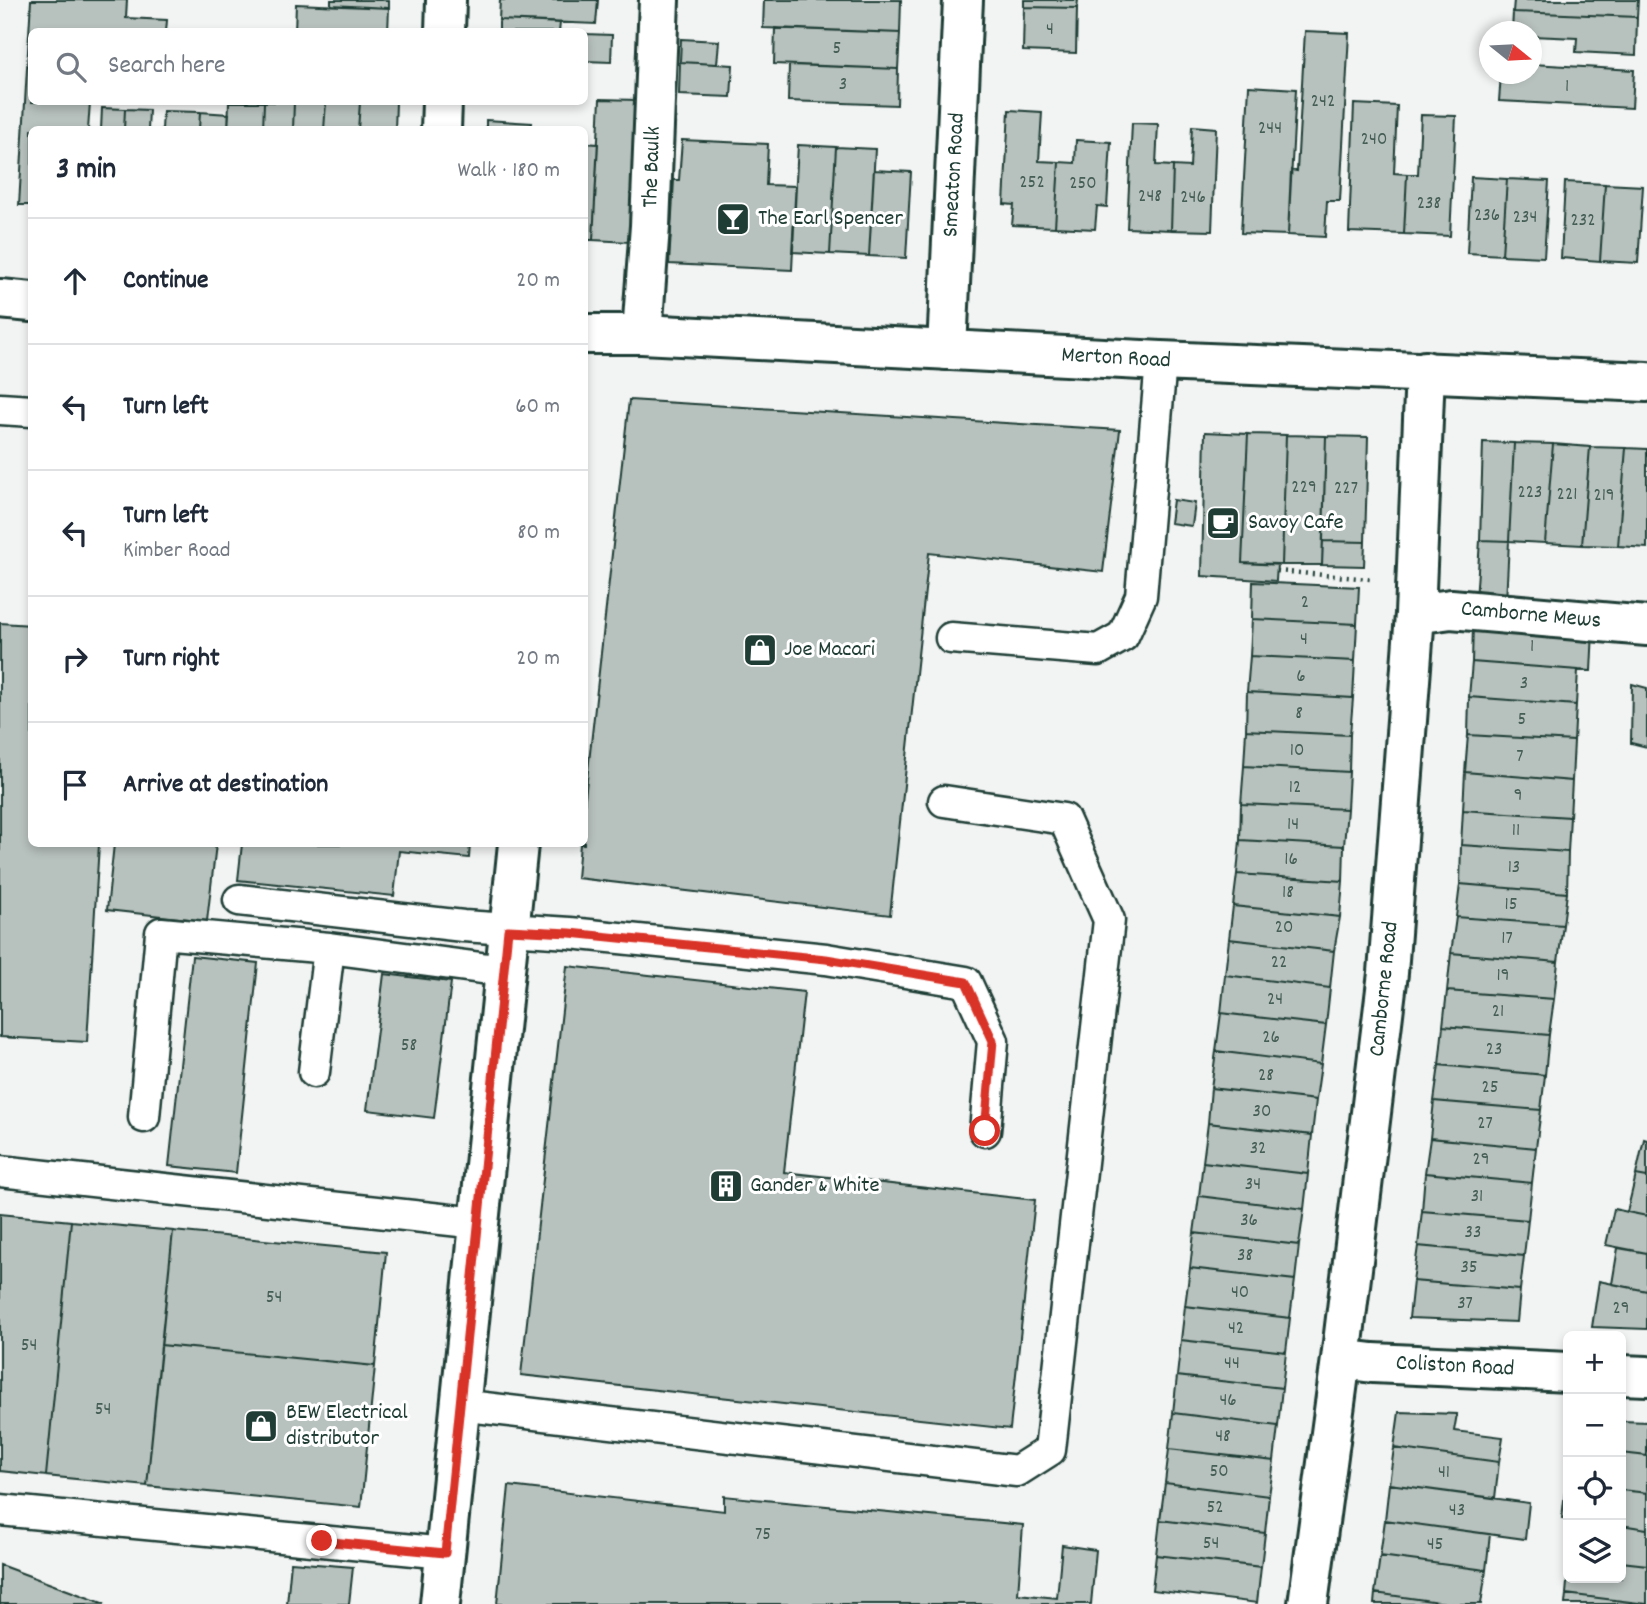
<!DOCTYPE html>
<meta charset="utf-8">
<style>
body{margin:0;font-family:Dekko,sans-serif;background:#f2f2f3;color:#1f2937}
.controls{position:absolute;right:21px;bottom:21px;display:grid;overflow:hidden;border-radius:10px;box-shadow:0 4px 10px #0003}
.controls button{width:63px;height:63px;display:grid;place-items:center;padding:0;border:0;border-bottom:2px solid #e0e1e3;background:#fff;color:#1f2937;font:35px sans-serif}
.compass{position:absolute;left:1479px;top:21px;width:63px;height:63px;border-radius:50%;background:#fff;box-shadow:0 4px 10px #0003;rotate:108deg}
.stop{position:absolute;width:21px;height:21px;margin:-16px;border:5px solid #d93025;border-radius:50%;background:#fff}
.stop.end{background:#d93025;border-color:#fff;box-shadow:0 2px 7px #0008}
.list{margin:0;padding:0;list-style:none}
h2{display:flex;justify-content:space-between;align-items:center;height:91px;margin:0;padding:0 28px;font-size:30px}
h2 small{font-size:23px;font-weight:400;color:#747a83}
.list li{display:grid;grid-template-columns:46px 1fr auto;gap:21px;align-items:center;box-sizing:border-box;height:126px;padding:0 28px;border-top:2px solid #e0e1e3}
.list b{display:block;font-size:26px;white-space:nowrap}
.list p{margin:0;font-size:23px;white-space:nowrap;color:#747a83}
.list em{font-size:23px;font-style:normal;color:#747a83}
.icon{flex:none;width:38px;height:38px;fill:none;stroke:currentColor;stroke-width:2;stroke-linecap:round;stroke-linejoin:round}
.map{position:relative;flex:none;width:1647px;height:1604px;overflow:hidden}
.search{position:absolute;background:#fff;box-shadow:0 4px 10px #0003;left:28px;top:28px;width:560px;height:77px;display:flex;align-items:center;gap:18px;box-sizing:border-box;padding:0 24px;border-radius:10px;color:#747a83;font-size:26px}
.panel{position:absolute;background:#fff;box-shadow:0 4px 10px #0003;left:28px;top:126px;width:560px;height:721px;border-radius:10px}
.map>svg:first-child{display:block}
</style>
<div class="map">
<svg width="1647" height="1604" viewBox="0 0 1647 1604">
<rect width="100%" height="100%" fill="#f2f3f3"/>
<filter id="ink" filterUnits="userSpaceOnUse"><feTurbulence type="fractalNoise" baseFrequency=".0143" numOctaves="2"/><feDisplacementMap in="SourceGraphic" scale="14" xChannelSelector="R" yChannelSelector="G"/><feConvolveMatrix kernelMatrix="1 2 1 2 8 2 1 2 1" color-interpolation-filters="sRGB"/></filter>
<g filter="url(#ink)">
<path fill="#b7c1bd" stroke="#1f3d34" stroke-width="2" d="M 31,0 L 127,0 L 126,18 L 167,20 L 166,32 L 32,32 L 32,102 L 90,102 L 88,130 L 32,130 L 32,205 L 19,205 Z
M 331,0 L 389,0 L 389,8 L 331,5 Z
M 500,0 L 598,0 L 596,24 L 499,20 Z
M 764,0 L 901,0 L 900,33 L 763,28 Z
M 1024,0 L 1078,0 L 1077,8 L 1024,7 Z
M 1514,0 L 1638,0 L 1637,17 L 1513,12 Z
M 296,4 L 389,8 L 388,32 L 295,32 Z
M 1024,7 L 1077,8 L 1076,53 L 1023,51 Z
M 1513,12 L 1637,17 L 1636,55 L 1576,52 L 1577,38 L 1532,36 L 1532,32 L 1512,32 Z
M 499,20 L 560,23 L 559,32 L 499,32 Z
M 775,28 L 900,33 L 898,69 L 774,64 Z
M 1305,31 L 1349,33 L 1340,201 L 1327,201 L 1325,237 L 1288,235 L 1291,170 L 1297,171 Z
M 584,34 L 612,35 L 611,62 L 584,61 Z
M 681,39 L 719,41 L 717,64 L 680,62 Z
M 680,62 L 733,65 L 731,97 L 679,95 Z
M 1532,64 L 1634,70 L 1632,108 L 1499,101 L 1501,74 L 1532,74 Z
M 789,65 L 898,69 L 897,105 L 788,101 Z
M 1249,86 L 1296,89 L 1288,235 L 1241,233 Z
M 600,99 L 637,100 L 630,242 L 593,240 Z
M 229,102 L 264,102 L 263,130 L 228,130 Z
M 264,102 L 294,102 L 293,130 L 263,130 Z
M 294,102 L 326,102 L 324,130 L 293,130 Z
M 326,102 L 360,102 L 358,130 L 324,130 Z
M 360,102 L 396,102 L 395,130 L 358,130 Z
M 1354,104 L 1397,106 L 1394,173 L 1407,174 L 1404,234 L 1349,232 Z
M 102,108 L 125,109 L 124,130 L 101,130 Z
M 125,109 L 149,110 L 148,130 L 124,130 Z
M 1009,110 L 1042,112 L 1039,161 L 1059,162 L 1055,227 L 1012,225 L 1014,205 L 1004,204 Z
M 163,111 L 200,112 L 199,130 L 162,130 Z
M 200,112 L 229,114 L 228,130 L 199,130 Z
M 1421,115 L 1456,116 L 1450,236 L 1404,234 L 1407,174 L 1418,174 Z
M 486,120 L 532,123 L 531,130 L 486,130 Z
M 1132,123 L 1158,124 L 1156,165 L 1173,166 L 1171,230 L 1127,228 Z
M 1192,126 L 1216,128 L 1212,231 L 1171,230 L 1173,166 L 1190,167 Z
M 682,140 L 768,144 L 766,185 L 796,186 L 792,270 L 669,264 L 674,180 L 679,180 Z
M 1076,140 L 1111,142 L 1107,207 L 1097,206 L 1095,229 L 1055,227 L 1059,162 L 1075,163 Z
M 584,143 L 598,144 L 593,240 L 584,240 Z
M 798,145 L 836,147 L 830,254 L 792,252 Z
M 836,147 L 875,149 L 869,256 L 830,254 Z
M 874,170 L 911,172 L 906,258 L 869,256 Z
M 1471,177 L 1507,179 L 1502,255 L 1467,253 Z
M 1507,179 L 1549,181 L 1544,257 L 1502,255 Z
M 1565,182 L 1605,184 L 1600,261 L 1561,258 Z
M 1605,184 L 1643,186 L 1638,263 L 1600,261 Z
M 629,400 L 1120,430 L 1103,572 L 929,553 L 890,915 L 577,878 L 580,844 L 584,844 L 584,807 Z
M 1205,432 L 1248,434 L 1242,563 L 1277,564 L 1276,581 L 1202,576 Z
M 1248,434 L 1286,435 L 1282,565 L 1242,563 Z
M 1286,435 L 1326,436 L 1322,565 L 1282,565 Z
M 1326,436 L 1368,437 L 1365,542 L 1323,541 Z
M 1483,442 L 1514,443 L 1509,541 L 1480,540 Z
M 1514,443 L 1553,444 L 1545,543 L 1509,541 Z
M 1553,444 L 1590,447 L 1582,545 L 1545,543 Z
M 1590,447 L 1626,448 L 1618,546 L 1582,545 Z
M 1626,448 L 1647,449 L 1647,548 L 1618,546 Z
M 1173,500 L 1195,503 L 1192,526 L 1170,523 Z
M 1480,540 L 1509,541 L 1506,602 L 1476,601 Z
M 1323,541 L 1365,542 L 1364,566 L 1322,565 Z
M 1253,582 L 1359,587 L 1357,624 L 1252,619 Z
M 1252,619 L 1357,624 L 1355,661 L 1250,656 Z
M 0,623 L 32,625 L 32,844 L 99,844 L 87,1042 L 0,1037 Z
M 1473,625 L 1593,631 L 1591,671 L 1472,662 Z
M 1250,656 L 1355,661 L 1353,698 L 1247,692 Z
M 1472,662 L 1578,670 L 1576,705 L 1469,697 Z
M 1632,684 L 1647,688 L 1647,747 L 1631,743 Z
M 1247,692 L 1353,698 L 1350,735 L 1246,730 Z
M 1469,697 L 1576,705 L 1574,741 L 1468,735 Z
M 1246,730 L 1350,735 L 1349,772 L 1244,766 Z
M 1468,735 L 1574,741 L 1572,781 L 1465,772 Z
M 1244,766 L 1349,772 L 1347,809 L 1241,804 Z
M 1465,772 L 1572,781 L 1570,817 L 1463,810 Z
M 1241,804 L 1347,809 L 1344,846 L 1240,840 Z
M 1463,810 L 1570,817 L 1568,852 L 1461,845 Z
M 1240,840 L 1344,846 L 1343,881 L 1237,874 Z
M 114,844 L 216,844 L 207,921 L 107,910 Z
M 242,844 L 470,844 L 469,858 L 399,851 L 394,896 L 238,880 Z
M 1461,845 L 1568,852 L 1567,893 L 1460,884 Z
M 1237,874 L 1343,881 L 1340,917 L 1233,906 Z
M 1460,884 L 1567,893 L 1563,925 L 1456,917 Z
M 1233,906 L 1340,917 L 1334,951 L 1229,939 Z
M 1456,917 L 1563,925 L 1558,962 L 1451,953 Z
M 1229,939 L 1334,951 L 1330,988 L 1225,975 Z
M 1451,953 L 1558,962 L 1554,999 L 1447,991 Z
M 192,956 L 258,963 L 236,1173 L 169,1166 Z
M 567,966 L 804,992 L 784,1172 L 1035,1200 L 1010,1429 L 521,1375 Z
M 384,974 L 451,982 L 434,1118 L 367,1110 Z
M 1225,975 L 1330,988 L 1326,1025 L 1221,1013 Z
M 1447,991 L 1554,999 L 1549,1035 L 1443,1026 Z
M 1221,1013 L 1326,1025 L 1321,1064 L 1216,1051 Z
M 1443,1026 L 1549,1035 L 1545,1075 L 1439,1065 Z
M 1216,1051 L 1321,1064 L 1316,1100 L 1211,1088 Z
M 1439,1065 L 1545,1075 L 1541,1110 L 1434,1101 Z
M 1211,1088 L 1316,1100 L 1312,1135 L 1208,1123 Z
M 1434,1101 L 1541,1110 L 1536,1148 L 1430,1138 Z
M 1208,1123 L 1312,1135 L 1308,1174 L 1203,1162 Z
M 1430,1138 L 1536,1148 L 1532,1183 L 1425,1173 Z
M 1644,1139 L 1647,1140 L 1647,1177 L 1636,1175 Z
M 1203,1162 L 1308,1174 L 1304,1209 L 1199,1196 Z
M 1425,1173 L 1532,1183 L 1528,1220 L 1422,1211 Z
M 1636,1175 L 1647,1177 L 1647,1216 L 1627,1212 Z
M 1199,1196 L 1304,1209 L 1299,1245 L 1194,1233 Z
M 1614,1209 L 1647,1216 L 1647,1253 L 1606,1245 Z
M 1422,1211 L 1528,1220 L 1524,1256 L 1418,1246 Z
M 0,1214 L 71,1221 L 46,1476 L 0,1471 Z
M 71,1221 L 173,1231 L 147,1486 L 46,1476 Z
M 173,1231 L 386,1252 L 375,1366 L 161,1345 Z
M 1194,1233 L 1299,1245 L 1295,1280 L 1190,1268 Z
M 1418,1246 L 1524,1256 L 1520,1290 L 1413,1281 Z
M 1618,1248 L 1647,1253 L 1647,1291 L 1612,1284 Z
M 1190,1268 L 1295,1280 L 1290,1318 L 1185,1306 Z
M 1413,1281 L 1520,1290 L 1517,1322 L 1409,1318 Z
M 1599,1281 L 1647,1291 L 1647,1329 L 1592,1327 Z
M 1185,1306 L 1290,1318 L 1286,1352 L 1181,1340 Z
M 1181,1340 L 1286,1352 L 1282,1388 L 1177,1376 Z
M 161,1345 L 375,1366 L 361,1507 L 147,1486 Z
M 1177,1376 L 1282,1388 L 1278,1426 L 1173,1413 Z
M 1399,1412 L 1457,1414 L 1454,1431 L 1503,1437 L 1499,1462 L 1394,1448 Z
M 1173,1413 L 1278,1426 L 1274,1461 L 1169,1449 Z
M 1621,1421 L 1647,1422 L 1647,1456 L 1621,1453 Z
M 1394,1448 L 1499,1462 L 1495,1498 L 1389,1484 Z
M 1169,1449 L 1274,1461 L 1269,1496 L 1165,1483 Z
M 1621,1453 L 1647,1456 L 1647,1493 L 1621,1490 Z
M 1165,1483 L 1269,1496 L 1265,1533 L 1160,1520 Z
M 1566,1483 L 1568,1484 L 1568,1519 L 1562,1518 Z
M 1389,1484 L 1529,1503 L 1525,1539 L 1385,1520 Z
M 509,1486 L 724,1511 L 724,1496 L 1023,1525 L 1018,1594 L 1057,1598 L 1062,1545 L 1096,1550 L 1091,1604 L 497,1604 Z
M 1621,1490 L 1647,1493 L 1647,1529 L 1621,1525 Z
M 1160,1520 L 1265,1533 L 1261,1567 L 1156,1555 Z
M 1385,1520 L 1490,1534 L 1486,1570 L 1380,1556 Z
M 1621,1525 L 1647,1529 L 1647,1565 L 1621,1562 Z
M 1156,1555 L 1261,1567 L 1257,1603 L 1152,1590 Z
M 1380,1556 L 1486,1570 L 1481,1604 L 1453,1604 L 1375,1593 Z
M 291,1562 L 353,1567 L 349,1604 L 287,1604 Z
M 1621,1562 L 1647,1565 L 1647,1604 L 1566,1594 L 1568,1572 L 1568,1578 L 1621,1578 Z
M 0,1565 L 105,1604 L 0,1604 Z
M 1375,1593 L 1453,1604 L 1374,1604 Z
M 1566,1594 L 1647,1604 L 1565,1604 Z"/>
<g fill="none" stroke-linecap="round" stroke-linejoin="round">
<g stroke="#1f3d34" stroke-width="35">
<path id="lane" d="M 0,409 L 32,411
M 951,638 L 1098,650 L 1123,636 L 1141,596 L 1161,361
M 239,900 L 463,926 L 570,933 L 826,959 L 966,982 L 993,1041 L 985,1131
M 314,1072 L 329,948
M 144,1117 L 161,933 L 329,948 L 504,971
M 0,1171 L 478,1223
M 459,1405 L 1017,1471 L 1050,1450 L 1109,920 L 1064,819 L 944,801
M 0,1510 L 445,1553"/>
</g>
<g stroke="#1f3d34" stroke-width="44">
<path id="street" d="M 445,32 L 446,0
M 441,130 L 442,102
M 642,334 L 650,226 L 659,0
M 947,350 L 963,0
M 1415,614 L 1451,609 L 1647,626
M 1341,1359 L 1373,1363 L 1568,1372
M 1621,1375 L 1647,1376
M 440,1604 L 518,844
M 1308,1604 L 1341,1359 L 1388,973 L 1415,614 L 1425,371"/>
</g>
<g stroke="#1f3d34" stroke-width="44">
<path id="primary" d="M 0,299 L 32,302
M 584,334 L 642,334 L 1161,361 L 1647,382"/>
</g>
<path stroke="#1f3d34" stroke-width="4.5" stroke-dasharray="2 5" stroke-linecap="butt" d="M 1277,571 L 1370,579"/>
<use href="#lane" stroke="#fff" stroke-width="30"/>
<use href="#street" stroke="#fff" stroke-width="38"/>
<use href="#primary" stroke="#fff" stroke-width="38"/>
</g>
</g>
<g fill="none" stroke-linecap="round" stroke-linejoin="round" filter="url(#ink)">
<path stroke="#d93025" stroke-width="9" d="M 322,1541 L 445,1553 L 508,930 L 570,933 L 826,959 L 966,982 L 993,1041 L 985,1131"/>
</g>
<defs>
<g id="bar-square" transform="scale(1.75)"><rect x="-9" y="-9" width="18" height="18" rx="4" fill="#1f3d34" stroke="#fff"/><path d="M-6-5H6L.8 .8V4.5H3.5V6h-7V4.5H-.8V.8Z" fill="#fff"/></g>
<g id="cafe-square" transform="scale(1.75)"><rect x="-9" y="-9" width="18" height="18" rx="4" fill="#1f3d34" stroke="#fff"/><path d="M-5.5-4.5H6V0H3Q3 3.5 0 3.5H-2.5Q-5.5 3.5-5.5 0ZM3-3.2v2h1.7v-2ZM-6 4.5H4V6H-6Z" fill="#fff"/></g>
<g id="shop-square" transform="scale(1.75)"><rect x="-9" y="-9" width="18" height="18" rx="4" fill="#1f3d34" stroke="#fff"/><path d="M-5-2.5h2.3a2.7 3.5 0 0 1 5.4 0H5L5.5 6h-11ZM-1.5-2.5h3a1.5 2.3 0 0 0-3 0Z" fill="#fff"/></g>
<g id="building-square" transform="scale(1.75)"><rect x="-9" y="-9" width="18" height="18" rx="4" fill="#1f3d34" stroke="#fff"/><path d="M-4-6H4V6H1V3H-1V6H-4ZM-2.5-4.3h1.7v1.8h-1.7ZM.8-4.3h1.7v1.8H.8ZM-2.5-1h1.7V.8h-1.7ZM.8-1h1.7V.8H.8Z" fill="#fff"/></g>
</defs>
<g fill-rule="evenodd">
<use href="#bar-square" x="733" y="219"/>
<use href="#cafe-square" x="1223" y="523"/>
<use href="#shop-square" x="760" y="650"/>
<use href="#building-square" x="726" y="1186"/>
<use href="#shop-square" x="261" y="1426"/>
</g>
<g text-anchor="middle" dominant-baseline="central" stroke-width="6" stroke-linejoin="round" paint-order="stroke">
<g font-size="19" fill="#455e56">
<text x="1050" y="30">4</text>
<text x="837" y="49">5</text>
<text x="843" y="85">3</text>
<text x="1567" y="87">1</text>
<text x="1323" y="102">242</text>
<text x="1270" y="129">244</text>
<text x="1374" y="140">240</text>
<text x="1032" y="183">252</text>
<text x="1083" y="184">250</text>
<text x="1150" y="197">248</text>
<text x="1193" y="198">246</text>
<text x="1429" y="204">238</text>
<text x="1487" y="216">236</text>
<text x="1525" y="218">234</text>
<text x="1583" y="221">232</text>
<text x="1304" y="488">229</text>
<text x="1346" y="489">227</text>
<text x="1530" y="493">223</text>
<text x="1567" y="495">221</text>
<text x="1604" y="496">219</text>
<text x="1305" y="603">2</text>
<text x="1304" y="640">4</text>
<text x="1532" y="647">1</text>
<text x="1301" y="677">6</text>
<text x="1524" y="684">3</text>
<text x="1299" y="714">8</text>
<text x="1522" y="720">5</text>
<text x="1297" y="751">10</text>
<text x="1520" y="757">7</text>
<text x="1295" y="788">12</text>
<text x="1518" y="796">9</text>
<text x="1293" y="825">14</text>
<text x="1516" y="831">11</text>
<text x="1291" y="860">16</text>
<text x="1514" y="868">13</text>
<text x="1288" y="893">18</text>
<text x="1511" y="905">15</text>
<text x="1284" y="928">20</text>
<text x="1507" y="939">17</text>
<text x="1279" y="963">22</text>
<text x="1503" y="976">19</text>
<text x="1275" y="1000">24</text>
<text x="1498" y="1012">21</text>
<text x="1271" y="1038">26</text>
<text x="409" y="1046">58</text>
<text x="1494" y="1050">23</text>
<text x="1266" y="1076">28</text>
<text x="1490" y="1088">25</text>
<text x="1262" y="1112">30</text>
<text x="1485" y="1124">27</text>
<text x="1258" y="1149">32</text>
<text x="1481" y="1160">29</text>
<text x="1253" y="1185">34</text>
<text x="1477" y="1197">31</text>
<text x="1249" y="1221">36</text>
<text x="1473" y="1233">33</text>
<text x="1245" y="1256">38</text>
<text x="1469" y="1268">35</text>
<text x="1240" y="1293">40</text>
<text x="274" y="1298">54</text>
<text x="1465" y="1304">37</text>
<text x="1621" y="1309">29</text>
<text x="1236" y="1329">42</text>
<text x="29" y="1346">54</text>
<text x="1232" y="1364">44</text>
<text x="1228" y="1401">46</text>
<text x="103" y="1410">54</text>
<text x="1223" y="1437">48</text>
<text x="1219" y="1472">50</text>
<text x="1444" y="1473">41</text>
<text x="1215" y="1508">52</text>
<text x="1457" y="1511">43</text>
<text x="763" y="1535">75</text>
<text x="1211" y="1544">54</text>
<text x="1435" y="1545">45</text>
</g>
<g font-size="23" fill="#1f3d34" stroke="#fff">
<text transform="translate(653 167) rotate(-88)">The Baulk</text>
<text transform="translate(955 175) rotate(-87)">Smeaton Road</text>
<text transform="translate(1116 359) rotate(3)">Merton Road</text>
<text transform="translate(1531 616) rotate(5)">Camborne Mews</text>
<text transform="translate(1385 989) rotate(-84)">Camborne Road</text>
<text transform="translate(1455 1367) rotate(3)">Coliston Road</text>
</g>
<g font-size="23" fill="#1f3d34" stroke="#fff" text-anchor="start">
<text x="758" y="219">The Earl Spencer</text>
<text x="1248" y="523">Savoy Cafe</text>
<text x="784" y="650">Joe Macari</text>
<text x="750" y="1186">Gander &amp; White</text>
<text x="286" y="1413">BEW Electrical<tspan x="286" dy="26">distributor</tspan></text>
</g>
</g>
</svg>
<div class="controls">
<button>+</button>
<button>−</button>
<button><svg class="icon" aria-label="locate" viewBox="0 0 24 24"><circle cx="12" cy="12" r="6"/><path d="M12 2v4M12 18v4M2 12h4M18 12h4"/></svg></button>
<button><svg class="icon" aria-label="layers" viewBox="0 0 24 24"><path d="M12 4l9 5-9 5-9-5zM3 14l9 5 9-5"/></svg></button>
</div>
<svg class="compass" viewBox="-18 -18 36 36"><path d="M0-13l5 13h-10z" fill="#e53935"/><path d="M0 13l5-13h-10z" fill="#747a83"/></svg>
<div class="stop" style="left:985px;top:1131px"></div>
<div class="stop end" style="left:322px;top:1541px"></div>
<div class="search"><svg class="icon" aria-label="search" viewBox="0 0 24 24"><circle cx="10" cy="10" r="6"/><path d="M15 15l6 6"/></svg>Search here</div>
<section class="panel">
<h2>3 min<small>Walk · 180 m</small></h2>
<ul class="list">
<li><svg class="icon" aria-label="ahead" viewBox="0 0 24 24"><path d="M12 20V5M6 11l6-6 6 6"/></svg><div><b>Continue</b></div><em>20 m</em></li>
<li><svg class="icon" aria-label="left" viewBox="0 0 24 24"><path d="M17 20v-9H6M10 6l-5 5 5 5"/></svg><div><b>Turn left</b></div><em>60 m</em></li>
<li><svg class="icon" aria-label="left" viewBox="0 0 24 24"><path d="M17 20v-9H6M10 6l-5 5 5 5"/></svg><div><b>Turn left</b><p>Kimber Road</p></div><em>80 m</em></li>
<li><svg class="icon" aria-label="right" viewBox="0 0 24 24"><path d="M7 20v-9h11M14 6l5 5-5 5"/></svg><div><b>Turn right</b></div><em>20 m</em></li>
<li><svg class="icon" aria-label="arrive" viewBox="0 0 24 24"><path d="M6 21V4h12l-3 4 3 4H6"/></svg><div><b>Arrive at destination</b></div></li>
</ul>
</section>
</div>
